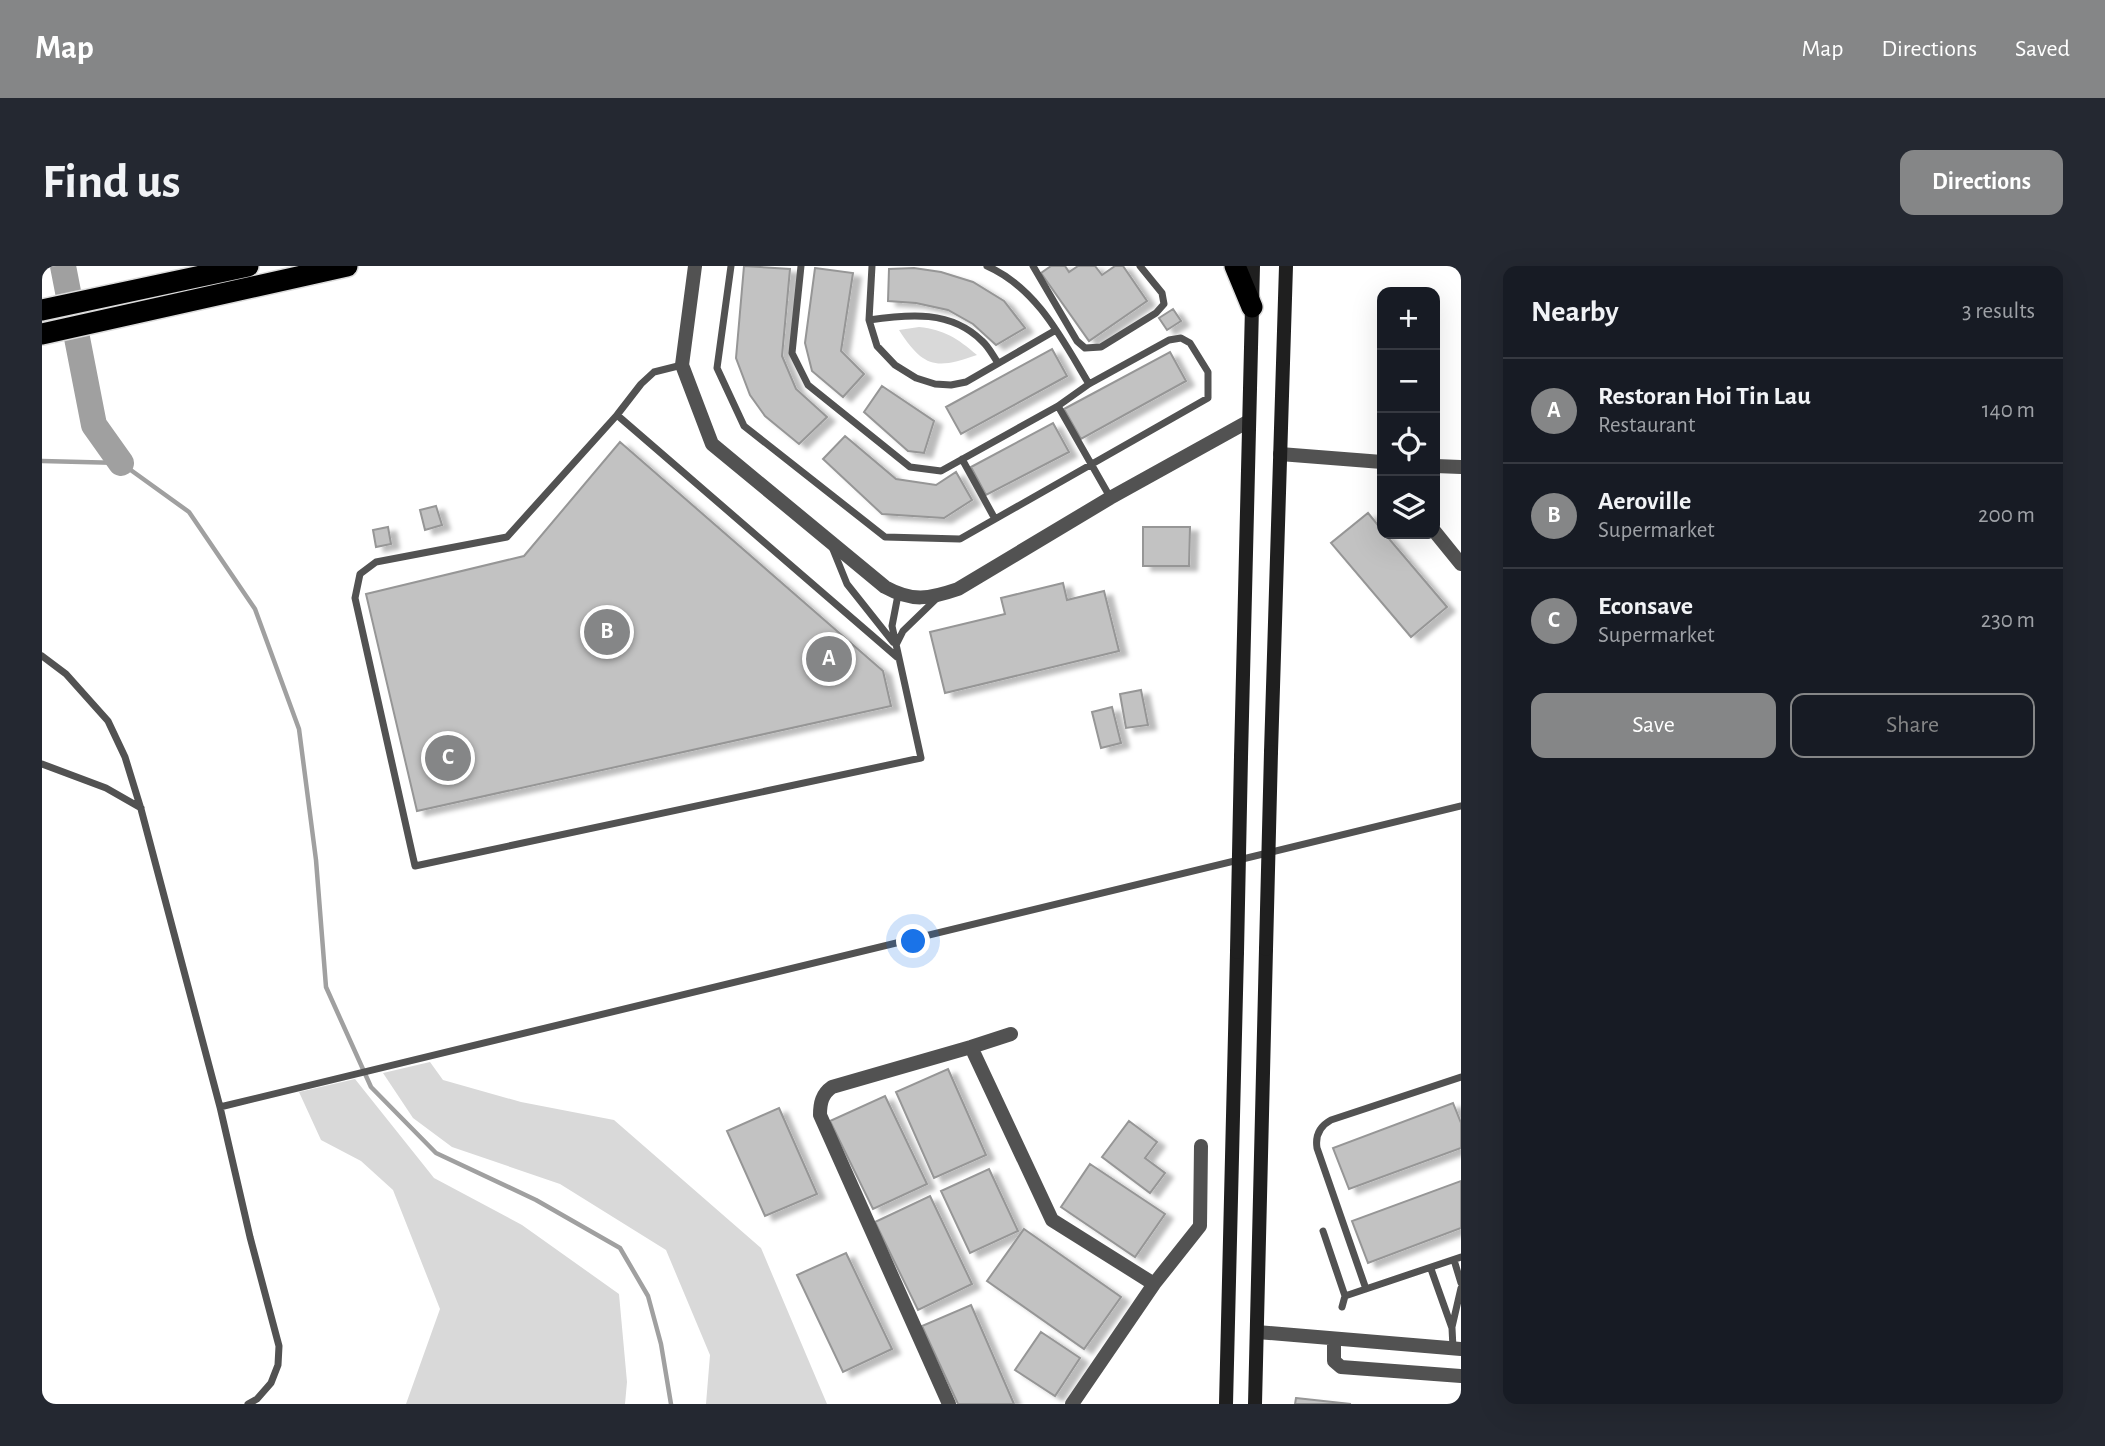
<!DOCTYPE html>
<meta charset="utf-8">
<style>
body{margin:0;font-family:"Alegreya Sans",sans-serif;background:#242831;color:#f1f3f6}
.controls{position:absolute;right:21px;top:21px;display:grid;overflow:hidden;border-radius:14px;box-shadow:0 7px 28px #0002}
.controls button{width:63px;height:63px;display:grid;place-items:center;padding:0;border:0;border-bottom:2px solid #363941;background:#171b24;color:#f1f3f6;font:35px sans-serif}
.you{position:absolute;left:872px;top:676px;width:24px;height:24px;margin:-18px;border:5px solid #fff;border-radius:50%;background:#1a73e8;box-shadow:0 0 0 10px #1a73e833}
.badge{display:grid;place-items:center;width:46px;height:46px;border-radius:50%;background:#858687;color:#fff;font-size:23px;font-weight:700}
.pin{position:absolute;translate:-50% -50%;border:4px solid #fff;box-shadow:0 2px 7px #0006}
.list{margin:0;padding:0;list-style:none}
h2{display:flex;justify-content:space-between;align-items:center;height:91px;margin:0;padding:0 28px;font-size:30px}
h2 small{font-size:23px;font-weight:400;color:#9ea1a6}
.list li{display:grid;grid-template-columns:46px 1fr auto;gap:21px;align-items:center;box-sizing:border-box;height:105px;padding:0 28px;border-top:2px solid #363941}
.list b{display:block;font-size:26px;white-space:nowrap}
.list p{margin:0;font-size:23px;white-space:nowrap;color:#9ea1a6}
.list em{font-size:23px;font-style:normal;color:#9ea1a6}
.actions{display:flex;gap:14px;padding:21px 28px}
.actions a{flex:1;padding:16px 0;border:2px solid #858687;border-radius:14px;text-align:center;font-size:24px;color:#858687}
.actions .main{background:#858687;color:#fff}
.icon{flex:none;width:38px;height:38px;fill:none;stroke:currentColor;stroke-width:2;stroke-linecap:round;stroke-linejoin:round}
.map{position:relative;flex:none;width:1419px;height:1138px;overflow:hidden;border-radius:14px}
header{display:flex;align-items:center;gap:42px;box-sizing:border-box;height:98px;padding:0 35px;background:#858687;color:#fff}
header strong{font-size:33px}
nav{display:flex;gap:38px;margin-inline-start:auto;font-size:24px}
.intro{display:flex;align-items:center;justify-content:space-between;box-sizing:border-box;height:168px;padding:0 42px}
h1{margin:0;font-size:49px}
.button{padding:18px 32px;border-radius:14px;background:#858687;color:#fff;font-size:24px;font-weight:700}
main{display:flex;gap:42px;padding:0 42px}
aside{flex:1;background:#171b24;border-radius:14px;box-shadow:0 7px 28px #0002}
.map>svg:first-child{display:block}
</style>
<header>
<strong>Map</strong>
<nav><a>Map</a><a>Directions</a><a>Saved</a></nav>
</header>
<div class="intro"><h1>Find us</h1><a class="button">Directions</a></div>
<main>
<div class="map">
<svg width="1419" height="1138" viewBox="0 0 1419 1138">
<defs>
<filter id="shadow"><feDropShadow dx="8" dy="4.5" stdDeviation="2" flood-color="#0004"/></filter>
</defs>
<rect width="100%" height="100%" fill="#fff"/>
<path fill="#d9d9d9" d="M 877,61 C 903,64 915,72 935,89 C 895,103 882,103 857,64 Z
M 388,796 L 401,814 L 479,836 L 572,854 L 719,982 L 785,1138 L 664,1138 L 668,1089 L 624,984 L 518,918 L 410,881 L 371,852 L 341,807 Z
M 313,813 L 392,912 L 480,959 L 577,1028 L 585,1116 L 583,1138 L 364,1138 L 398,1043 L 351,924 L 319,895 L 279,874 L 257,826 Z"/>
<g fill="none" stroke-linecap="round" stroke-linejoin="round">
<path stroke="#a0a0a0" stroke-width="4.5" d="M 0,195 L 79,197 L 147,246 L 213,343 L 257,463 L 274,594 L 284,721 L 329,821 L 394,887 L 494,934 L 578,982 L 606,1030 L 619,1078 L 629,1138"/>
<path stroke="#a0a0a0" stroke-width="26" d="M 21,0 L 52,159 L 79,197"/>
</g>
<path fill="#c2c2c2" stroke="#969696" stroke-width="2" filter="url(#shadow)" d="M 702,0 L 748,3 L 740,90 L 754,123 L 785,151 L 757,178 L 723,150 L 708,129 L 694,92 Z
M 1009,0 L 1023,0 L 1027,6 L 1036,0 L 1053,0 L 1060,9 L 1073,0 L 1081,0 L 1105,35 L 1047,75 L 999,7 Z
M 773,2 L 811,7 L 799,85 L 822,108 L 801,131 L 770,105 L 763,77 Z
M 872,2 L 899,6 L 931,16 L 962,35 L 983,62 L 954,79 L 931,58 L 906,44 L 874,37 L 846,35 L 847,3 Z
M 1131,43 L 1139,55 L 1125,64 L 1117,52 Z
M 1010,83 L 1025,110 L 919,168 L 904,141 Z
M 1128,86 L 1144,115 L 1039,173 L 1022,143 Z
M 840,120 L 892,155 L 882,187 L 866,185 L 822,146 Z
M 1011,157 L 1027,186 L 944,229 L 929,201 Z
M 803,170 L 854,213 L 894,219 L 914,206 L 930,234 L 902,252 L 840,248 L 781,193 Z
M 578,176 L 841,405 L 849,440 L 375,545 L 324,328 L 482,290 Z
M 394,240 L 400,259 L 383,264 L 378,244 Z
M 1326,247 L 1340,264 L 1340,268 L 1343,268 L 1405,341 L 1369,371 L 1289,277 Z
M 346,261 L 349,278 L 334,281 L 331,264 Z
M 1101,261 L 1148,261 L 1147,300 L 1101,300 Z
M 1021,317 L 1025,334 L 1062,325 L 1077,385 L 903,427 L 888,366 L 963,348 L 959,332 Z
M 1099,424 L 1106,459 L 1084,462 L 1078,428 Z
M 1070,441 L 1079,477 L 1059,482 L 1050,446 Z
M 906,803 L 944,889 L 892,912 L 854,826 Z
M 843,830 L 885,918 L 831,943 L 788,855 Z
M 1411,837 L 1419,857 L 1419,882 L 1307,923 L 1291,882 Z
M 737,842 L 775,928 L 723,950 L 685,865 Z
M 1087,855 L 1115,876 L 1103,892 L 1123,907 L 1108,927 L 1060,891 Z
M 1048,898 L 1123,948 L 1093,991 L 1019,941 Z
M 947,903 L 976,965 L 928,987 L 899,925 Z
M 1419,915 L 1419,962 L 1326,997 L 1310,955 Z
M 888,930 L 930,1018 L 876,1044 L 833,956 Z
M 982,963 L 1079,1031 L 1042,1083 L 945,1015 Z
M 804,987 L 850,1083 L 801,1106 L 755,1009 Z
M 929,1039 L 972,1138 L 916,1138 L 880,1060 Z
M 999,1066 L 1038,1092 L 1013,1130 L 973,1104 Z
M 1254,1132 L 1309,1138 L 1253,1138 Z"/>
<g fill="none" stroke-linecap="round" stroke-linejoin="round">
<g stroke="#dbdbdb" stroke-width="24">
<path id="highway" d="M 1193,0 L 1210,41
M 0,44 L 206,0
M 0,68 L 305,0"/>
</g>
<path stroke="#525252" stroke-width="7" d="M 689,0 L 675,102 L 702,160 L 843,271 L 918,273 L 1166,132 L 1166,106 L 1148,77 L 1139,72 L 1127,74 L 1047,118 L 1016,140 L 899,205 L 868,201 L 766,119 L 750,87 L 759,0
M 830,0 L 827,54 L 835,80 L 853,99 L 874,112 L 893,118 L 909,119 L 924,116 L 1014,64
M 945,0 C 995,22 1020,73 1047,118
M 991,0 L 1035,75 L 1043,82 L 1059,81 L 1114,47 L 1122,38 L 1120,27 L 1098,0
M 827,54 C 867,48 909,44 940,75 C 947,81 951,90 956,97
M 640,99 L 612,106 L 599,118 L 575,149 L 465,271 L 334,296 L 318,308 L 313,332 L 373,600 L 879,492 L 850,360 L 856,329
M 1016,140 L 1068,231
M 575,149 L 855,391
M 920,193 L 953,253
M 790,281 L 805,318 L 851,376
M 854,379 L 861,365 L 894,333
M 0,390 L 24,408 L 66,455 L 83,491 L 99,543 L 178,841 L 208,971 L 237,1080 L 236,1099 L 229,1117 L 215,1133 L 206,1138
M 0,498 L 64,522 L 99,542
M 178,841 L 1419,540
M 1281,965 L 1303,1030
M 1412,994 L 1419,1017
M 1389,1003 L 1410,1062 L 1411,1082
M 1324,1023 L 1275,882 C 1273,869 1278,860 1289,854 L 1419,811
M 1300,1041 L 1303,1030 L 1419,991
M 1410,1061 L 1419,1022"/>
<path stroke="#525252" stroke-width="14" d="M 653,0 L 640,99 L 670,178 L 843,321 C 870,336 887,333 916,323 L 1068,232 L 1207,155
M 1238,188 L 1340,196
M 1393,200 L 1419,201
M 1393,266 L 1419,298
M 929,781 L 1010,954 L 1112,1018
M 1215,1066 L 1419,1083
M 1292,1073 L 1292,1095 L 1299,1101 L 1419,1110
M 907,1138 L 778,849 C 778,837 780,828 790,821 L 929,781 L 969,768
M 1030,1138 L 1112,1018 L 1158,960 L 1159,880"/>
<path stroke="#1f1f1f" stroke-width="14" d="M 1229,486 L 1244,0
M 1199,491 L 1211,0
M 1184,1138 L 1195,686
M 1213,1138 L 1224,683"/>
<use href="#highway" stroke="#000" stroke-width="21"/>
<path stroke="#1f1f1f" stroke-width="14" d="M 1224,683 L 1229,486
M 1195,686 L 1199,491"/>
</g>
</svg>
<div class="controls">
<button>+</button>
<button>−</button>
<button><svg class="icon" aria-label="locate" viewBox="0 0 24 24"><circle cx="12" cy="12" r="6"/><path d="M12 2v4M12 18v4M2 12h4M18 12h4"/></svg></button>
<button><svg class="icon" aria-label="layers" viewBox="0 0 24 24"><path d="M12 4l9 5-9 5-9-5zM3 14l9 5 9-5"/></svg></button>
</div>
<div class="you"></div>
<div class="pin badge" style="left:787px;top:393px">A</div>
<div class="pin badge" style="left:565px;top:366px">B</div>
<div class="pin badge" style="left:406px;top:492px">C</div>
</div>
<aside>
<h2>Nearby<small>3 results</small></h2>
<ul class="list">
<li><span class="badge">A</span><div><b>Restoran Hoi Tin Lau</b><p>Restaurant</p></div><em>140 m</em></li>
<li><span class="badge">B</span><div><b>Aeroville</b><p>Supermarket</p></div><em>200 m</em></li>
<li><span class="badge">C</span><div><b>Econsave</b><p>Supermarket</p></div><em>230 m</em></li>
</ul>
<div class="actions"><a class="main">Save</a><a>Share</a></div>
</aside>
</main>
